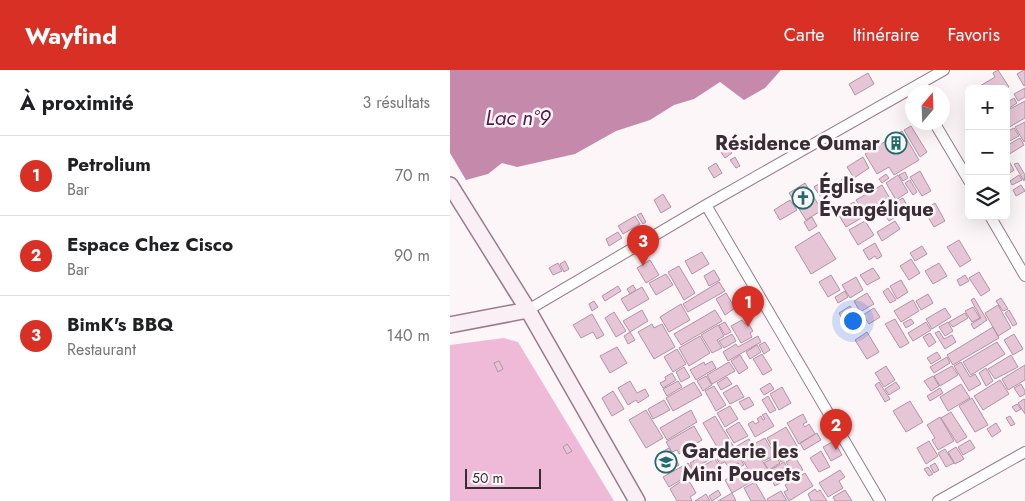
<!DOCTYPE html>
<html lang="fr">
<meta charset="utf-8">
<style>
body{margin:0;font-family:Jost,sans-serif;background:#f2f2f2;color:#202124}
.controls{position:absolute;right:15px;top:15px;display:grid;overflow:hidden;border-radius:8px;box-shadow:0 5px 20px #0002}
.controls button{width:45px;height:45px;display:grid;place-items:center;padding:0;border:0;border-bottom:1px solid #e0e0e0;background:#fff;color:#202124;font:25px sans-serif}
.compass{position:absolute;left:455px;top:15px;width:45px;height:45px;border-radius:50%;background:#fff;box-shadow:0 5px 20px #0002;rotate:19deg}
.scale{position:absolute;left:15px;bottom:12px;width:76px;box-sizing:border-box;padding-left:5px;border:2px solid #392d34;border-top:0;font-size:14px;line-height:18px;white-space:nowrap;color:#392d34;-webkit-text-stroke:4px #fdf6f9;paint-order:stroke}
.you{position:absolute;left:402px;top:250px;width:18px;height:18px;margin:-12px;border:4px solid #fff;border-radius:50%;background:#1a73e8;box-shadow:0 0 0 8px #1a73e833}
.badge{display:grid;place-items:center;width:32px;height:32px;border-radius:50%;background:#d93025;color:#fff;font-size:16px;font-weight:700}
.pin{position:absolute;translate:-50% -41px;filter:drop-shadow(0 1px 2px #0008)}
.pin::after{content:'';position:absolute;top:26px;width:18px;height:15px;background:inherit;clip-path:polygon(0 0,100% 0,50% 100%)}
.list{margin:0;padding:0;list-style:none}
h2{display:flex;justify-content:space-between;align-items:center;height:65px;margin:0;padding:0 20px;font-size:21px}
h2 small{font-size:16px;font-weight:400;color:#757577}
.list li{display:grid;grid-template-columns:32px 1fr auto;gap:15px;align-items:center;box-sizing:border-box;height:80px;padding:0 20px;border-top:1px solid #e0e0e0}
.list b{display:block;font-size:19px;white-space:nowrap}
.list p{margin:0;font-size:16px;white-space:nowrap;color:#757577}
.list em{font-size:16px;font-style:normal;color:#757577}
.icon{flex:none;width:28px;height:28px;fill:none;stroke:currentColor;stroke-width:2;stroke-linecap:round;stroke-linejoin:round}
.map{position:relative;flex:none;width:575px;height:431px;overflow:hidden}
header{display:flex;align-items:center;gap:30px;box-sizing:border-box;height:70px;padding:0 25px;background:#d93025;color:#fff}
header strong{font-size:24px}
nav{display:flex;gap:28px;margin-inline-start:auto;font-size:18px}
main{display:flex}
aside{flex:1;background:#fff}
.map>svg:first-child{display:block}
</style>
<header>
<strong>Wayfind</strong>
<nav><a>Carte</a><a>Itinéraire</a><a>Favoris</a></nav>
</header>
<main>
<aside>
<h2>À proximité<small>3 résultats</small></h2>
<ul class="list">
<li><span class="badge">1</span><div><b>Petrolium</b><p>Bar</p></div><em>70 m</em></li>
<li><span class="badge">2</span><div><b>Espace Chez Cisco</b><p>Bar</p></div><em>90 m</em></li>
<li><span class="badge">3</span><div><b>BimK's BBQ</b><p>Restaurant</p></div><em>140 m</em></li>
</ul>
</aside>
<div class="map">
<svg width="575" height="431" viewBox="0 0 575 431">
<rect width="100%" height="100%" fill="#fdf6f9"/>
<path fill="#efbad7" d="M 54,268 L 68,272 L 164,431 L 0,431 L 0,275 Z"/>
<path fill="#c589ab" d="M 0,0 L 331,0 L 315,18 L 294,30 L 270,12 L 244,29 L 224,35 L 200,50 L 166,61 L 125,84 L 67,97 L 52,93 L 38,104 L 16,110 L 0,83 Z"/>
<path fill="#e6c5d6" stroke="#b393a4" d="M 548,0 L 559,17 L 556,19 L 525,19 L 545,7 L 543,3 Z
M 574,0 L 575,0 L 575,15 L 574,16 L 567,4 Z
M 418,3 L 424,14 L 405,25 L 399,14 Z
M 575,18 L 575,27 L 568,31 L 564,24 Z
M 557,27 L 559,31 L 564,28 L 567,33 L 556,40 Z
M 575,31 L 575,48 L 556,59 L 556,41 Z
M 575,52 L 575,71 L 574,72 L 565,57 Z
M 461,56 L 477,82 L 470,87 L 454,60 Z
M 564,58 L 569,66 L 556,73 L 556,62 Z
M 452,61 L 469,90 L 444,105 L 439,97 L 427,104 L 415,84 Z
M 570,68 L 574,75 L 558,85 L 556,76 Z
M 276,73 L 282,83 L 275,88 L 268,78 Z
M 285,87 L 290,96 L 286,98 L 280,90 Z
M 413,87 L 419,98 L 404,108 L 397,97 Z
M 559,91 L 564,100 L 558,104 L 556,100 L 556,92 Z
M 266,93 L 272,103 L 264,108 L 258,98 Z
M 568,93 L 575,105 L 574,111 L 564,94 Z
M 470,101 L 481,121 L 472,126 L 460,107 Z
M 455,102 L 458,108 L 453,111 L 449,105 Z
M 436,104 L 439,108 L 432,113 L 429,109 Z
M 448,105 L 458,122 L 446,130 L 436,113 Z
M 569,105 L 572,110 L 562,115 L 560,111 Z
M 398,106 L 407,120 L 399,124 L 391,110 Z
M 379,107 L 385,117 L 370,126 L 364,117 Z
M 460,110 L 467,122 L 463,125 L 455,113 Z
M 355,113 L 368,134 L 371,133 L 374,139 L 356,150 L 339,123 Z
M 432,115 L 439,127 L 414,142 L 406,130 Z
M 571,115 L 575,121 L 566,126 L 563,120 Z
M 386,118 L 389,124 L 382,128 L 378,122 Z
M 213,124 L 221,137 L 211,143 L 204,130 Z
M 453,128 L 459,139 L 439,151 L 432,140 Z
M 340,130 L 347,140 L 330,150 L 324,140 Z
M 404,132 L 413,147 L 396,157 L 387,142 Z
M 485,133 L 495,151 L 484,157 L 474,140 Z
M 191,143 L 196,152 L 193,154 L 187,145 Z
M 185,146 L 190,154 L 173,164 L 168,156 Z
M 362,147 L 367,156 L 359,161 L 354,152 Z
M 415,151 L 424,165 L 408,175 L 399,160 Z
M 445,151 L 450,159 L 432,171 L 427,162 Z
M 168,162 L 172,168 L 159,176 L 156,169 Z
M 369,162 L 386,189 L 361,204 L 345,177 Z
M 509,170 L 521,190 L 510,197 L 497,177 Z
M 425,173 L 432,186 L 427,189 L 425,186 L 419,190 L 413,180 Z
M 472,176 L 477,184 L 465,191 L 460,183 Z
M 252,182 L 259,194 L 242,204 L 235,191 Z
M 461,189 L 470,203 L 459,210 L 450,196 Z
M 200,190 L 209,205 L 196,213 L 187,198 Z
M 115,191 L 119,199 L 114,202 L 110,194 Z
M 108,193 L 112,201 L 103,205 L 99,198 Z
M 489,193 L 497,206 L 483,214 L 475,201 Z
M 229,196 L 245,223 L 234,230 L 218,202 Z
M 423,198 L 430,208 L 417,215 L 410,205 Z
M 264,200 L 270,210 L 259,216 L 254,206 Z
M 529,202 L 540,220 L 531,226 L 519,208 Z
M 216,204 L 223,215 L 206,225 L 199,213 Z
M 381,205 L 390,220 L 378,227 L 369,212 Z
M 515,205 L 519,211 L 510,216 L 507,210 Z
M 406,207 L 413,220 L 400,228 L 392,215 Z
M 451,210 L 458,222 L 447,229 L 440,216 Z
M 269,212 L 275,221 L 238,242 L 233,234 Z
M 183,215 L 186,220 L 180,224 L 177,219 Z
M 168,216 L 171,221 L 155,231 L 152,226 Z
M 192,217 L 199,229 L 178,241 L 171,229 Z
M 438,218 L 446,230 L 440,233 L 433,222 Z
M 395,221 L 398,227 L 388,233 L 385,227 Z
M 276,223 L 285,238 L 275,245 L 266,229 Z
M 417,223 L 424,234 L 410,242 L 404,231 Z
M 478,224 L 483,233 L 471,240 L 466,231 Z
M 524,228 L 537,250 L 524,259 L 521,254 L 531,248 L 521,230 Z
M 551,228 L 558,239 L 553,241 L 546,231 Z
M 463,230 L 469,241 L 451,252 L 444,241 Z
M 144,231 L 148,237 L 142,241 L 139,234 Z
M 231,234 L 240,250 L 219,262 L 210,247 Z
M 548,235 L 561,258 L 548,266 L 535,243 Z
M 400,236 L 410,252 L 398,260 L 389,243 Z
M 523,237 L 530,248 L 522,252 L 515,241 Z
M 424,238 L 430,247 L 419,254 L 413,245 Z
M 495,238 L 501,247 L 482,259 L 476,249 Z
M 192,240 L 198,251 L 180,262 L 173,251 Z
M 265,240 L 272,251 L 231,275 L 224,264 Z
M 559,240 L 567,254 L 563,256 L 555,243 Z
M 164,242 L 176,261 L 166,267 L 155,248 Z
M 515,243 L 518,248 L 503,257 L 499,252 Z
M 142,244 L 154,265 L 147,269 L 143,262 L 131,268 L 123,255 Z
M 445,249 L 459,273 L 450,278 L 435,254 Z
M 461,249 L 464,253 L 456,258 L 453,253 Z
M 292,250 L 295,254 L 298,253 L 303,261 L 300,263 L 302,267 L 291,273 L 281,256 Z
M 275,252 L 281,262 L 275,265 L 269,255 Z
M 476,252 L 481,260 L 463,271 L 458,263 Z
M 498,252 L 503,261 L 495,266 L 489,257 Z
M 202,254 L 204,258 L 212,254 L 225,277 L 204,289 L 188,262 Z
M 268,255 L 274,266 L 267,270 L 272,278 L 262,283 L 251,265 Z
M 543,257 L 549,268 L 503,295 L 497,285 Z
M 489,261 L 494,269 L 502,265 L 506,272 L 495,279 L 485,263 Z
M 180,262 L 185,270 L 178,274 L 174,266 Z
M 417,262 L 429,282 L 417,289 L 405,270 Z
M 480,263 L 486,272 L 479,277 L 473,267 Z
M 282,264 L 286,271 L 274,278 L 269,271 Z
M 564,264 L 573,279 L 563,285 L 554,270 Z
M 250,266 L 260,283 L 239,296 L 229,278 Z
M 308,266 L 311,272 L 278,291 L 273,282 L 286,274 L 288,277 Z
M 315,272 L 320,280 L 314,284 L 309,275 Z
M 547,272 L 555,284 L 521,305 L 513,292 Z
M 307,275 L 311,282 L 300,289 L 296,282 Z
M 167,277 L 177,293 L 160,303 L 150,286 Z
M 227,279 L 236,294 L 223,302 L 214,287 Z
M 487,282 L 491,288 L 481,294 L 477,288 Z
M 312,284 L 322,300 L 313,305 L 303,289 Z
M 290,285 L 298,298 L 289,304 L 281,291 Z
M 561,285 L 568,297 L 545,309 L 538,299 Z
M 497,287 L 500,293 L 484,303 L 480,297 Z
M 49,291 L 53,299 L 48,302 L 44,293 Z
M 262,291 L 266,298 L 246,310 L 240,300 L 254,292 L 255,295 Z
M 279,292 L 285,301 L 262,314 L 257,305 Z
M 511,292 L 520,307 L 525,304 L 531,314 L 519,321 L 504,296 Z
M 575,295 L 575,310 L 558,320 L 552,309 Z
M 436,296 L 445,310 L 434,317 L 425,303 Z
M 502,296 L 508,305 L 490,316 L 484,306 Z
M 234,297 L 240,307 L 231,312 L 226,302 Z
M 536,298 L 543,311 L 536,316 L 529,303 Z
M 222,303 L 226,310 L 213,318 L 210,313 L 216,310 L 215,307 Z
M 256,306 L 262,315 L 253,321 L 247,311 Z
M 483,306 L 489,316 L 481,321 L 474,311 Z
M 277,307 L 282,314 L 271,320 L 267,313 Z
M 550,310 L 559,324 L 533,340 L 524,326 Z
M 180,311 L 187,323 L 195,319 L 199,326 L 188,333 L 186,330 L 178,335 L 168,318 Z
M 228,311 L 232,317 L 217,326 L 213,319 Z
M 244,312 L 252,325 L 223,341 L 216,328 Z
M 429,312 L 440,329 L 435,332 L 425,315 Z
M 446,312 L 450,318 L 439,325 L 435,319 Z
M 320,313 L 324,319 L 314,325 L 310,319 Z
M 511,314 L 520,328 L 498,341 L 490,327 Z
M 571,314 L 575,321 L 575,324 L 570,327 L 564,318 Z
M 287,315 L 294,327 L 280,334 L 273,323 Z
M 264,316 L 276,335 L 266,341 L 255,321 Z
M 332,317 L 341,333 L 329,340 L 320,324 Z
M 490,318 L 493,323 L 480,331 L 477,326 Z
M 163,321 L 174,339 L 162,346 L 152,328 Z
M 318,326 L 326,340 L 320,343 L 312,330 Z
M 299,327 L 304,335 L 294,340 L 289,332 Z
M 522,328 L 538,355 L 525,362 L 509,336 Z
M 574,329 L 575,330 L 575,344 L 568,333 Z
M 214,330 L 220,340 L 203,349 L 198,339 Z
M 460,331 L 473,352 L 456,362 L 443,341 Z
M 567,334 L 571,339 L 566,342 L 562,337 Z
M 280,336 L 288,349 L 275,357 L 267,343 Z
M 196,340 L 213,368 L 196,378 L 179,350 Z
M 241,340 L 247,352 L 217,370 L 210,358 Z
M 501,342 L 517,367 L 507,373 L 491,348 Z
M 316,343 L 324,356 L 305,367 L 298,354 L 303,351 L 305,354 L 309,352 L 307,349 L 311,346 L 313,350 L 315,349 L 312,345 Z
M 353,344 L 357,352 L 353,354 L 355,357 L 359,354 L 365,364 L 349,374 L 337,353 Z
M 265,346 L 284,377 L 278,381 L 277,378 L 270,382 L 253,353 Z
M 560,346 L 565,354 L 561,356 L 556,348 Z
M 490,347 L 504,371 L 488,380 L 482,370 L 485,368 L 477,355 Z
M 289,352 L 298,366 L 284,373 L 276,360 Z
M 546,353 L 551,361 L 542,367 L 537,359 Z
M 244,356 L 252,370 L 229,384 L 227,380 L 222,382 L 216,372 Z
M 336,357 L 350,381 L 331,392 L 317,368 Z
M 367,363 L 371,370 L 354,380 L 350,373 Z
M 315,368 L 325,385 L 314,391 L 304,374 Z
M 299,369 L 318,400 L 304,409 L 285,377 Z
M 520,370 L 525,378 L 513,385 L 508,377 Z
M 384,371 L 392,385 L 381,391 L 373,377 Z
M 479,371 L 488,386 L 476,394 L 467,378 Z
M 117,374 L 122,381 L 117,384 L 113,377 Z
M 506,377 L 514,389 L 505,394 L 498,382 Z
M 219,378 L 229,395 L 218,401 L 208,384 Z
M 285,379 L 294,395 L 290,397 L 288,393 L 279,398 L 275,392 L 270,394 L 267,389 Z
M 495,379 L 504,393 L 496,397 L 488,383 Z
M 253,380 L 255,382 L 259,380 L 264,387 L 243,399 L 240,393 L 244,391 L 242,387 Z
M 371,381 L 380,397 L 369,402 L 360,388 Z
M 326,386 L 330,393 L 319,400 L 314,393 Z
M 345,387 L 353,400 L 344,405 L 336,392 Z
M 265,389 L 270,397 L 253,407 L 251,404 L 247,406 L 244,401 Z
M 334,392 L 343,406 L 325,416 L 317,402 Z
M 238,393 L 244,402 L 219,417 L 213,407 Z
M 485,393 L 489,400 L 484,403 L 480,396 Z
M 478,397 L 483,404 L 479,406 L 474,399 Z
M 296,398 L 304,410 L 282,423 L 275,410 Z
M 390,400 L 395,407 L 389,411 L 393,418 L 378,427 L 369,413 Z
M 355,403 L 363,416 L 339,431 L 334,422 L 338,420 L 335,415 Z
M 237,407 L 246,423 L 240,427 L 242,430 L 241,431 L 227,431 L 220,419 Z
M 305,412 L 316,431 L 301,431 L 294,418 Z
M 365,419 L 367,422 L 370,420 L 377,431 L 361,431 L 358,424 Z
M 268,420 L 271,425 L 262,431 L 259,426 Z
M 395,420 L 402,431 L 385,431 L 383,427 Z
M 331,421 L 337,431 L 318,431 L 317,429 Z
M 282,423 L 286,431 L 268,431 Z
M 256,424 L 260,431 L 245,431 Z"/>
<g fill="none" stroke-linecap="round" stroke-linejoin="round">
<g stroke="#997b8c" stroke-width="12">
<path id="street" d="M 484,52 L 519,111
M 256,135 L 430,431
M 540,146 L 575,206
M 78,240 L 256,135 L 494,0
M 488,431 L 575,382"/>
</g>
<g stroke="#997b8c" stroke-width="18">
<path id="secondary" d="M 0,115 L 78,240 L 187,431
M 0,255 L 78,240"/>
</g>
<use href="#street" stroke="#fff" stroke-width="10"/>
<use href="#secondary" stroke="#fbeff6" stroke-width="15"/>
</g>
<defs>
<g id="building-ring" transform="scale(1.125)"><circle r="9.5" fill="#fdf6f9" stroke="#206c6c" stroke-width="1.5"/><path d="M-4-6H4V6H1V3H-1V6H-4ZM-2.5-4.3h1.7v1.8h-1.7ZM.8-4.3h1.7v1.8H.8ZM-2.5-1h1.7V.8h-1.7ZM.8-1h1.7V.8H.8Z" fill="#206c6c"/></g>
<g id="church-ring" transform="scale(1.125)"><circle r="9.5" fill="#fdf6f9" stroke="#206c6c" stroke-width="1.5"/><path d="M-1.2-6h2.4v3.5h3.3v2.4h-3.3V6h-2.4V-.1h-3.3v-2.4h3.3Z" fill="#206c6c"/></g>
<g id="school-ring" transform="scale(1.125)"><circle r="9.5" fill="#fdf6f9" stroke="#206c6c" stroke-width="1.5"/><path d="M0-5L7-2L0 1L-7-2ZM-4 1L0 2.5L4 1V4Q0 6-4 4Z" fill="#206c6c"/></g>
</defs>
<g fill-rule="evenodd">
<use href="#building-ring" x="446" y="73"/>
<use href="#church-ring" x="353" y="128"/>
<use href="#school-ring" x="216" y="392"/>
</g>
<g text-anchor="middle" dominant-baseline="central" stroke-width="5" stroke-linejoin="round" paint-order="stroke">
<g font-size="20" font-weight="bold" fill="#392d34" stroke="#fdf6f9" text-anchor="start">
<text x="430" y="73" text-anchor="end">Résidence Oumar</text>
<text x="369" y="116">Église<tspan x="369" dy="23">Évangélique</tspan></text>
<text x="232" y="381">Garderie les<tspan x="232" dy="23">Mini Poucets</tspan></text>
</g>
<g font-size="21" font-style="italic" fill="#5b1343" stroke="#fdf6f9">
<text x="68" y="48">Lac n°9</text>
</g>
</g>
</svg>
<div class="controls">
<button>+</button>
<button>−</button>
<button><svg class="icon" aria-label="layers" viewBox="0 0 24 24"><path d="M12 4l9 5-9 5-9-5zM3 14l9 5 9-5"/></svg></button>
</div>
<svg class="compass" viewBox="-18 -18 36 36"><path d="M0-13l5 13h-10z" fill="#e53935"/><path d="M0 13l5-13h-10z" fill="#757577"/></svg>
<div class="scale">50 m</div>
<div class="you"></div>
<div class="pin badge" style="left:298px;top:257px">1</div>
<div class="pin badge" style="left:386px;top:380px">2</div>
<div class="pin badge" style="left:193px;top:196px">3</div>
</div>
</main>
